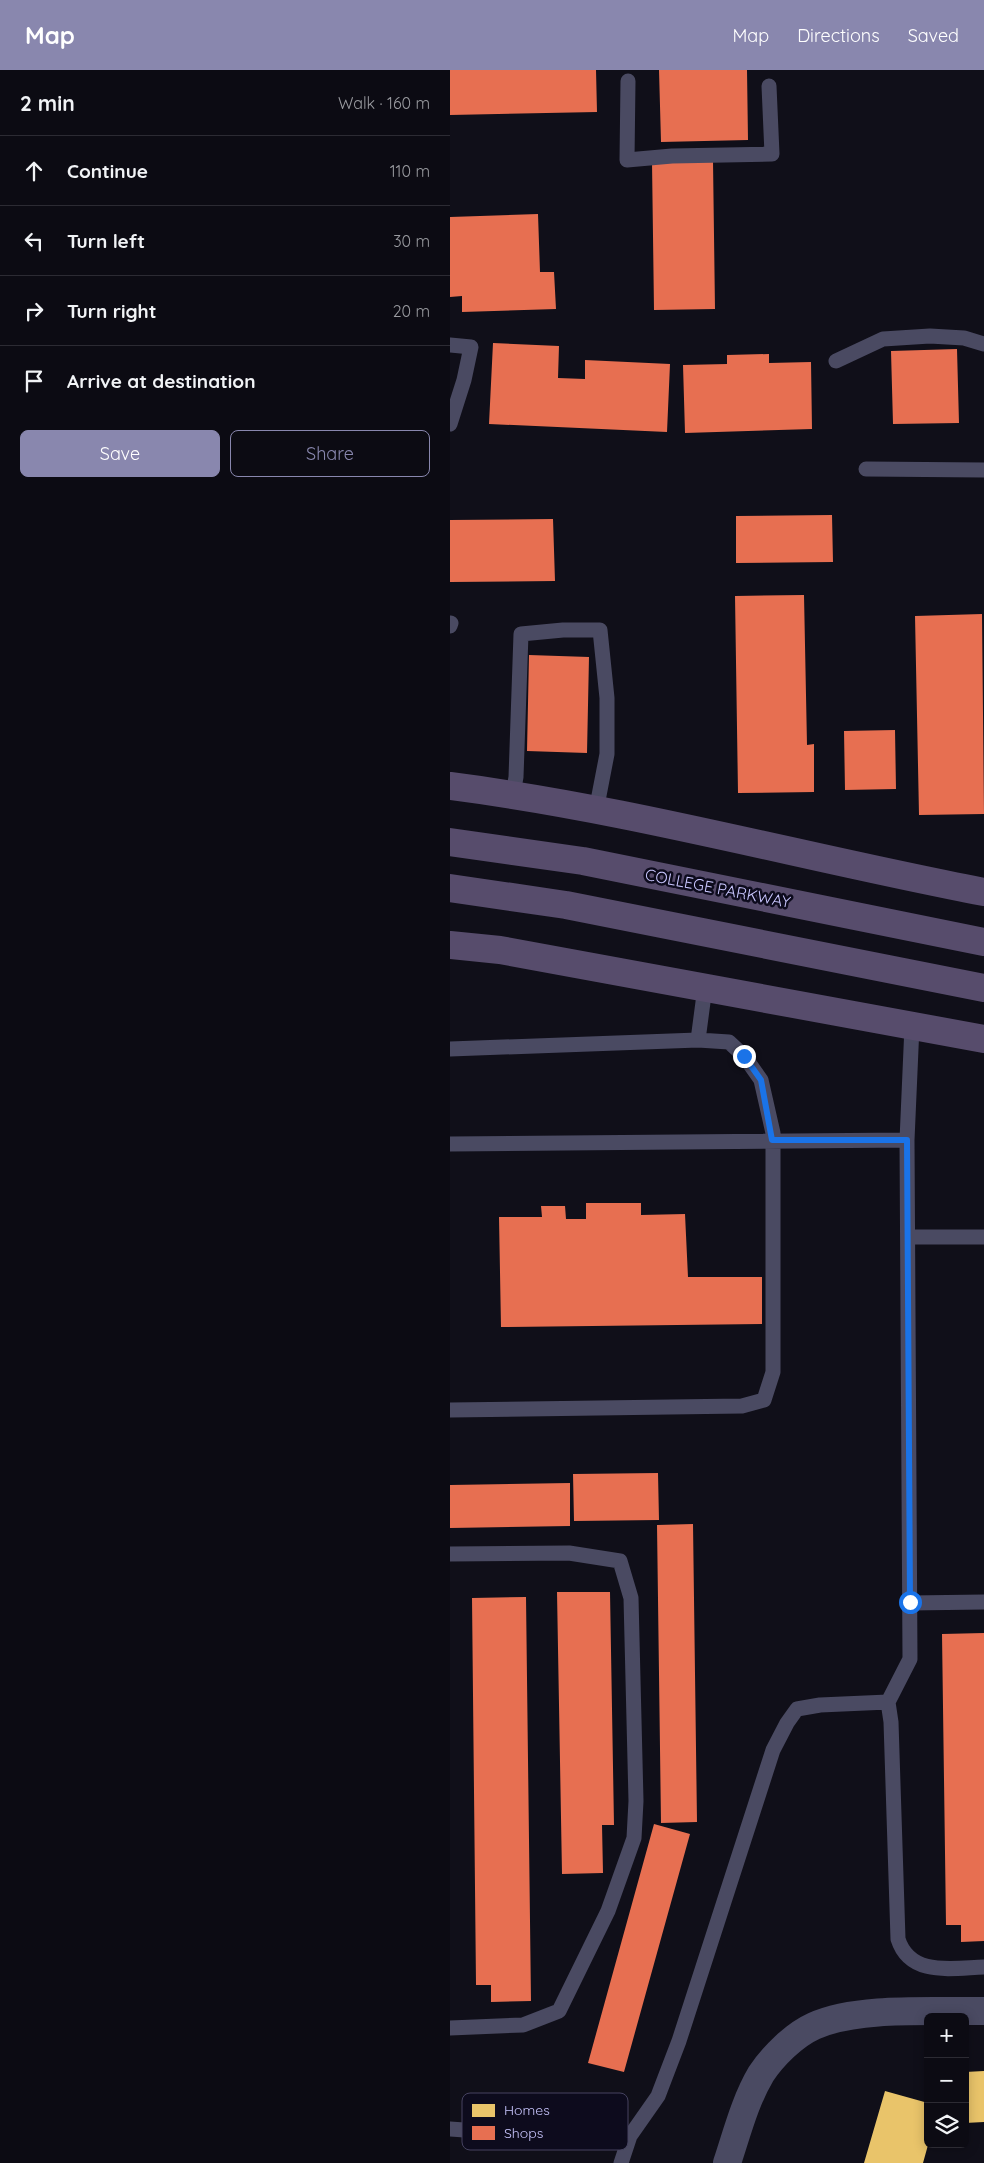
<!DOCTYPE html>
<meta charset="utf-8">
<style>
body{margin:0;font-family:Quicksand,sans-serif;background:#1a1921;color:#f1f3f6}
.controls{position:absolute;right:15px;bottom:15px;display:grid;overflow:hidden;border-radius:8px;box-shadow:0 2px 12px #0003}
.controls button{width:45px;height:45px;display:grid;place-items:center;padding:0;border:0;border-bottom:1px solid #2c2b33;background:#0c0b13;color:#f1f3f6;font:25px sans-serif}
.stop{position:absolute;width:15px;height:15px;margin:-11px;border:4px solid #1a73e8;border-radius:50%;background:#fff}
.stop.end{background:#1a73e8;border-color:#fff;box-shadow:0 1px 5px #0008}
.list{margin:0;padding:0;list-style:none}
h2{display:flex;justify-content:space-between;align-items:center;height:65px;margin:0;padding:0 20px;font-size:21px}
h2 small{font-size:16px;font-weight:400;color:#9a9ba0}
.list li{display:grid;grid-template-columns:32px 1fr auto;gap:15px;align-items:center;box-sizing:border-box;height:70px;padding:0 20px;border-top:1px solid #2c2b33}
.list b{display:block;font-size:19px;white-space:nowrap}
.list em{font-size:16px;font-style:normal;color:#9a9ba0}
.actions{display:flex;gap:10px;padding:15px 20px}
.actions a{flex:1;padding:11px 0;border:1px solid #8987ae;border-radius:8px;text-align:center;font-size:18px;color:#8987ae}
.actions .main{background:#8987ae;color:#fff}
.icon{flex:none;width:28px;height:28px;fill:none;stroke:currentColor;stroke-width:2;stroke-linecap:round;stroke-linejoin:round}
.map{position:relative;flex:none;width:534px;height:2093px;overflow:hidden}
header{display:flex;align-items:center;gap:30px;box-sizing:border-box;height:70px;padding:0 25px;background:#8987ae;color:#fff}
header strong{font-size:24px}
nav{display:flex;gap:28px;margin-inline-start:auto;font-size:18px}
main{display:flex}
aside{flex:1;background:#0c0b13}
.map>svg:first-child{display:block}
</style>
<header>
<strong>Map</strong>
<nav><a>Map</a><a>Directions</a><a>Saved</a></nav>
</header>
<main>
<aside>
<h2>2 min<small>Walk · 160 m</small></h2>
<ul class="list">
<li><svg class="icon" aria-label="ahead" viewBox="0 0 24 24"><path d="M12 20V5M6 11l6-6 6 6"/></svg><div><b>Continue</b></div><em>110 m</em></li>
<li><svg class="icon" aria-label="left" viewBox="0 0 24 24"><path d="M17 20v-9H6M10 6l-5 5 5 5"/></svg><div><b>Turn left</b></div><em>30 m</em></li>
<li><svg class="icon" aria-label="right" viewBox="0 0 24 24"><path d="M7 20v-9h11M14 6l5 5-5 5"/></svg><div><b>Turn right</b></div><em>20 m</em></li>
<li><svg class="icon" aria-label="arrive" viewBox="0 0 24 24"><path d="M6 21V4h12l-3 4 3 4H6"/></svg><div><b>Arrive at destination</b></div></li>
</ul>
<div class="actions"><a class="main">Save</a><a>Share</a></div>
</aside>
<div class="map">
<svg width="534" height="2093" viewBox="0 0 534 2093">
<rect width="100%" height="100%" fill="#100f19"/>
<path fill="#e9c46a" d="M 534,2001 L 534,2052 L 515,2053 L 515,2002 Z
M 435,2021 L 478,2033 L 478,2075 L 473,2093 L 414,2093 Z"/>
<path fill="#e76f51" d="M 0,0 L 146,0 L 147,42 L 0,45 Z
M 209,0 L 297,0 L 298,70 L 211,72 Z
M 263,91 L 265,239 L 204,240 L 202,92 Z
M 88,144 L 90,202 L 104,202 L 106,239 L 12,242 L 12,226 L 0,227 L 0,147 Z
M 43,273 L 109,276 L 108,308 L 135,309 L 135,290 L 220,294 L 217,362 L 39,354 Z
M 507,279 L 509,353 L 443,354 L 441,281 Z
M 319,284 L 319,293 L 361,292 L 362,359 L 235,363 L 233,295 L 277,294 L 277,285 Z
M 382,445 L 383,492 L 286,493 L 286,446 Z
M 103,449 L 105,511 L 0,512 L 0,450 Z
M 354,525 L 357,675 L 364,674 L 364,722 L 288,723 L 285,526 Z
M 532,544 L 534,744 L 469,745 L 465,546 Z
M 79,585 L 139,587 L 137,683 L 77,681 Z
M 445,660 L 446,719 L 395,720 L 394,661 Z
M 136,1133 L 191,1133 L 191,1145 L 235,1144 L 238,1207 L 312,1207 L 312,1254 L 51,1257 L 49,1147 L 92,1147 L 91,1136 L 115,1136 L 116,1149 L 136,1149 Z
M 208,1403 L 209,1450 L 124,1451 L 123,1404 Z
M 120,1413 L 120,1456 L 0,1458 L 0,1415 Z
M 243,1454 L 247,1752 L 211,1753 L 207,1455 Z
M 107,1522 L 160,1522 L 164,1755 L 152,1755 L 153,1803 L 112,1804 Z
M 76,1527 L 81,1931 L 41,1932 L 41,1915 L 26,1915 L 22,1528 Z
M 534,1563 L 534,1871 L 511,1872 L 511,1855 L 496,1855 L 492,1564 Z
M 204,1754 L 240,1764 L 174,2002 L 138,1993 Z"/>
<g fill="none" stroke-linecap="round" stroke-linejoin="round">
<path stroke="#4a4a62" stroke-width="15" d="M 178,11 L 177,90 L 222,86 L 322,84 L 319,16
M 0,275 L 21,277 L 14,310 L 0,354
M 386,291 L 433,269 L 480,266 L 514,268 L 534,274
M 416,399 L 534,400
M 0,556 L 1,553
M 63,724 L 66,707 L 71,564 L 113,560 L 150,560 L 157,628 L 157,684 L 146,741
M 462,956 L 457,1070 L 460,1589 L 438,1632 L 441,1652 L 448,1869 C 460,1907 502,1898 534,1897
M 248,970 L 255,917
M 0,979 L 248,970 L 279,972 L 294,986 L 311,1010 L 323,1063 L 323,1302 L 314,1330 L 292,1336 L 0,1340
M 0,1074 L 457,1070
M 458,1167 L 534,1167
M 0,1484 L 119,1483 L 170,1491 L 181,1528 L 186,1731 L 184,1768 L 158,1841 L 109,1941 L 73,1955 L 0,1958
M 460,1533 L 534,1532
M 0,2059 L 153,2070 L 180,2066
M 171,2093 L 180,2066 L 208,2026 L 229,1971 L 323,1680 L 337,1653 L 347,1639 L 370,1635 L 438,1632"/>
<path stroke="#4a4a62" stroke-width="28" d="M 277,2093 C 287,2063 295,2031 311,2004 C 323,1986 344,1965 364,1956 C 408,1936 485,1942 534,1941"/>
<path stroke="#574c6c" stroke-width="28" d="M 0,716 C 180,739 356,788 534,822
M 0,772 L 133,791 L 534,872
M 0,818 L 116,835 L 534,918
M 0,875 L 50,880 L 534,969"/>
</g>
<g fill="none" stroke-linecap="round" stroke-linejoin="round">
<path stroke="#1a73e8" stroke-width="6" d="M 294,986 L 311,1010 L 322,1070 L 457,1070 L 460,1532"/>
</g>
<g text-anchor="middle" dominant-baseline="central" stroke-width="5" stroke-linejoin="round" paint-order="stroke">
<g font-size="16" fill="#cac7ff" stroke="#0d0b1d">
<text transform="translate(268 818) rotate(11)">COLLEGE PARKWAY</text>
</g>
</g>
<rect x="12" y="2023" width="166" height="57" rx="8" fill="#0d0b1d" stroke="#464361" stroke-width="1"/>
<rect x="22" y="2034" width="23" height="13" fill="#e9c46a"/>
<rect x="22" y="2056" width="23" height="14" fill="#e76f51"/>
<g font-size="14" fill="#cac7ff">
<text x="54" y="2045">Homes</text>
<text x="54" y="2068">Shops</text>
</g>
</svg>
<div class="controls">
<button>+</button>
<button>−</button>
<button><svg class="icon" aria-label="layers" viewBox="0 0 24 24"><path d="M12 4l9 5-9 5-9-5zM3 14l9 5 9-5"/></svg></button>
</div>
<div class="stop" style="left:460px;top:1532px"></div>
<div class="stop end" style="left:294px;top:986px"></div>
</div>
</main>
